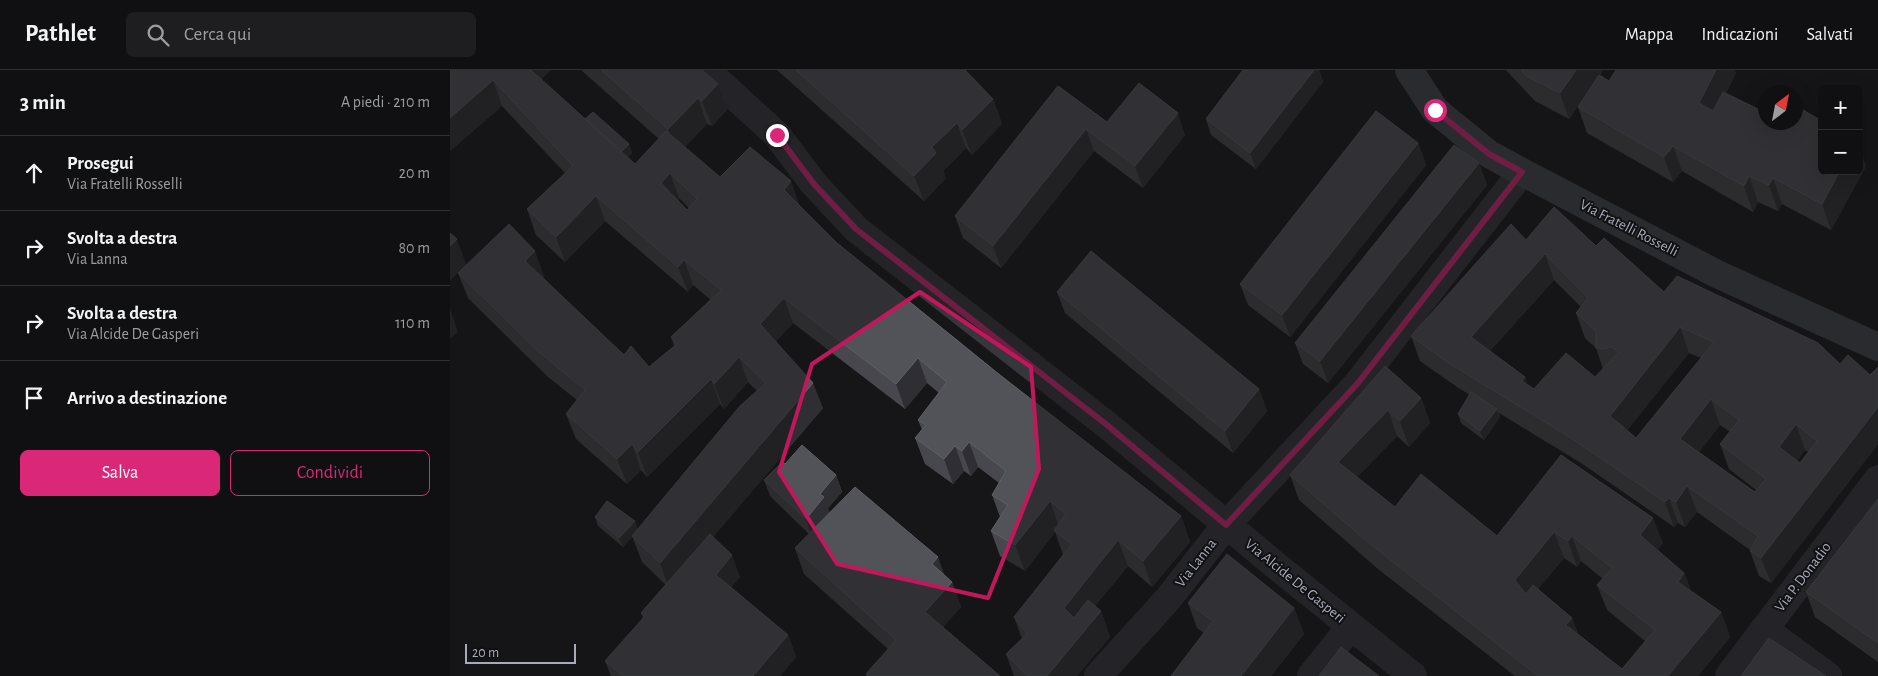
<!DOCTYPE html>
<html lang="it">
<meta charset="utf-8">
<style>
body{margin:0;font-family:"Alegreya Sans",sans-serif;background:#1e1e20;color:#f1f3f6}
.controls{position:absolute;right:15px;top:15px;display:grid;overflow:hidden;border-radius:8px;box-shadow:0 5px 20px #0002}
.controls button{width:45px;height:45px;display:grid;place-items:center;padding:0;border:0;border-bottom:1px solid #303032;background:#101012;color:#f1f3f6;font:25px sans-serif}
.compass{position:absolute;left:1308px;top:15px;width:45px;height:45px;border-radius:50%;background:#101012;box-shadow:0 5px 20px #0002;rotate:32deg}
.scale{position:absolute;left:15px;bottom:12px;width:111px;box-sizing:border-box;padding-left:5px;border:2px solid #a7aab8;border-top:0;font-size:14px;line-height:18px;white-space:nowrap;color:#a7aab8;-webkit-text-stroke:4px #111113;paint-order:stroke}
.stop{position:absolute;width:15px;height:15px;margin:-11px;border:4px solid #db2777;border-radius:50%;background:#fff}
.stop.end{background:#db2777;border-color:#fff;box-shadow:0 1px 5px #0008}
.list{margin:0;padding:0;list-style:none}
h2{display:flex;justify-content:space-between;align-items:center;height:65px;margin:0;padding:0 20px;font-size:21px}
h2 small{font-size:16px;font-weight:400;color:#9c9d9f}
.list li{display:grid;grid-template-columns:32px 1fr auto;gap:15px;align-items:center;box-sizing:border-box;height:75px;padding:0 20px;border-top:1px solid #303032}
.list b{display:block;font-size:19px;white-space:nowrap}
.list p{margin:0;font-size:16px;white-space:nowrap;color:#9c9d9f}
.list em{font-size:16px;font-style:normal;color:#9c9d9f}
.actions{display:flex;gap:10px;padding:15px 20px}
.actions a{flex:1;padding:11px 0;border:1px solid #db2777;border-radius:8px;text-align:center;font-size:18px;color:#db2777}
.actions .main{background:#db2777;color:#fff}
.icon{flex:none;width:28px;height:28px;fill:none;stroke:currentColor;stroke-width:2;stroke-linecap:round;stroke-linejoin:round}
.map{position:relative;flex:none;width:1428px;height:606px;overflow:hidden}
header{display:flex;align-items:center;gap:30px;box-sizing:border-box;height:70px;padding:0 25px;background:#101012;border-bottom:1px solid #303032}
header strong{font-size:24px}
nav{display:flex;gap:28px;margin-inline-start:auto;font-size:18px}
.search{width:350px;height:45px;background:#1e1e20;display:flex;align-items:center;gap:12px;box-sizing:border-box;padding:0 18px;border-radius:8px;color:#9c9d9f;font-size:19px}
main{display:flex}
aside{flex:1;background:#101012}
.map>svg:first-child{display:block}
</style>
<header>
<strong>Pathlet</strong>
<div class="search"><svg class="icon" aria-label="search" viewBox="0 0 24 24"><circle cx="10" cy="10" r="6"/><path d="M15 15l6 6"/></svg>Cerca qui</div>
<nav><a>Mappa</a><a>Indicazioni</a><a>Salvati</a></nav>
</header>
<main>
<aside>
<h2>3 min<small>A piedi · 210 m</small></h2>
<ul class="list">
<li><svg class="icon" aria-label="ahead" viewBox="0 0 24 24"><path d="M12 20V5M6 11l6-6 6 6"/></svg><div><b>Prosegui</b><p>Via Fratelli Rosselli</p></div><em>20 m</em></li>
<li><svg class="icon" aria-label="right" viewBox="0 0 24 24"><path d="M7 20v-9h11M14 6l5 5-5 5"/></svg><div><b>Svolta a destra</b><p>Via Lanna</p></div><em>80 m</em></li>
<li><svg class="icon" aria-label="right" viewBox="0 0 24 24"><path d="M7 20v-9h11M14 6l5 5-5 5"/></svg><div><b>Svolta a destra</b><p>Via Alcide De Gasperi</p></div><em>110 m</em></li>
<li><svg class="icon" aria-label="arrive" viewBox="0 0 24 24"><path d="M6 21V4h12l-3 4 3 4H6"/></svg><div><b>Arrivo a destinazione</b></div></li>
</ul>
<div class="actions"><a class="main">Salva</a><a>Condividi</a></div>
</aside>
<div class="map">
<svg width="1428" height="606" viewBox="0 0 1428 606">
<rect width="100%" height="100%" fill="#161618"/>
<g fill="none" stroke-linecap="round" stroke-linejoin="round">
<path stroke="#36373d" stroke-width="28" d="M 256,0 L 327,65 L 364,114 L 406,159 L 657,355 L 824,494 L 963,606
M 1314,559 L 1378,606
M 648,606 L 718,529 L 776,455 L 908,313 L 1072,102
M 861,606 L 901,556
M 1279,606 L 1428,409"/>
<path stroke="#44464d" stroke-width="28" d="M 959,0 L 985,40 L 1039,84 L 1072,102 L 1267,204 L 1428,277"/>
</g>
<path fill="#47474d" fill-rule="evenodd" d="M 0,0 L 101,0 L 91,9 L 135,49 L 179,74 L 182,83 L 177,87 L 185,94 L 209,69 L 131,0 L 252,0 L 268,14 L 277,40 L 262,56 L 257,54 L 235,77 L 270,107 L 350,136 L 387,173 L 550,305 L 731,446 L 740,472 L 702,517 L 678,496 L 645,536 L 651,541 L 660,567 L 627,606 L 564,606 L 556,584 L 572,569 L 564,547 L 613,485 L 605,462 L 575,501 L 550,486 L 541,461 L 550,447 L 542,425 L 549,413 L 528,397 L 521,406 L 514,401 L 503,414 L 475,394 L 465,368 L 472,360 L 468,350 L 489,323 L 477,313 L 455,339 L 343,253 L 326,271 L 373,338 L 263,467 L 290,507 L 281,517 L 338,565 L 346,587 L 330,606 L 161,606 L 155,591 L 193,548 L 191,543 L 216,515 L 192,492 L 182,466 L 183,466 L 173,477 L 148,456 L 145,447 L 185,451 L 188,460 L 307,321 L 298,312 L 274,339 L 270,334 L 197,407 L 191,400 L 177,414 L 126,369 L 116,344 L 127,330 L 98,307 L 18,228 L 8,203 L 94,206 L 93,208 L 174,285 L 199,297 L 224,276 L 221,267 L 261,230 L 243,215 L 238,222 L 155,151 L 115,192 L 86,165 L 77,139 L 115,103 L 52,36 L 0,81 ZM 229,128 L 239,138 L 237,140 L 228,130 Z
M 327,0 L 515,0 L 543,29 L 552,54 L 522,85 L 516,78 L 493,101 L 496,108 L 474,131 Z
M 793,0 L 869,0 L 873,12 L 806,99 L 761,65 L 756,49 Z
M 1056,0 L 1153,0 L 1150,5 L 1159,11 L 1286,3 L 1276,23 L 1416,96 L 1381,160 L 1332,134 L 1328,141 L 1308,132 L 1303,142 L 1232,101 L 1223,112 L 1137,63 L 1128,37 L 1139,20 L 1119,49 L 1085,31 Z
M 608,16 L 657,52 L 735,65 L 693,118 L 644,81 L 551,198 L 513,168 L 505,146 Z
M 968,73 L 976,95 L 840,267 L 798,235 L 790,214 Z
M 1029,93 L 1037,115 L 878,313 L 853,294 L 845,273 Z
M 1076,170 L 1146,176 L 1214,222 L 1420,305 L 1428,297 L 1428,374 L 1321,513 L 1309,506 L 1300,481 L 1300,480 L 1247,442 L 1235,457 L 1228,453 L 1224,457 L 1131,393 L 1049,343 L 1050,347 L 1034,370 L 1011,353 L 1008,344 L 1020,325 L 1007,317 L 970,291 L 961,266 ZM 1104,210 L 1131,237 L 1126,243 L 1135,268 L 1146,278 L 1153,299 L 1145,307 L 1084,319 L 1078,315 L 1040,281 ZM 1239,283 L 1251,288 L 1186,368 L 1177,360 ZM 1270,355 L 1280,362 L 1270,374 L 1279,399 L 1306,420 L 1305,422 L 1249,382 ZM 1355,380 L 1358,382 L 1350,393 L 1347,391 Z
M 607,222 L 809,319 L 817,341 L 783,383 L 615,243 Z
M 935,296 L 971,328 L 980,353 L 959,377 L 947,366 L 907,407 L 945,437 L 1047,466 L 1111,385 L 1213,473 L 1207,480 L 1234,503 L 1241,521 L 1271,542 L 1280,567 L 1248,606 L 1065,606 L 928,499 L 849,430 L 840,405 ZM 1114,488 L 1127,497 L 1131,491 L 1153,509 L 1147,515 L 1157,540 L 1195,571 L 1172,599 L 1128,564 L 1122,548 L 1088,519 Z
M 335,394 L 386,405 L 392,422 L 378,438 L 380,443 L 494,505 L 502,512 L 511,537 L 493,557 L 550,606 L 417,606 L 416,604 L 438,579 L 354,504 L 345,478 L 359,464 L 320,426 L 314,410 Z
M 1428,429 L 1428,592 L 1365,547 L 1356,522 Z
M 738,533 L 844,538 L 854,564 L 821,606 L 721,606 L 754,563 L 747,558 Z"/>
<path fill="#2f2f33" d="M 75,0 L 101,0 L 81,17 Z
M 864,0 L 869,0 L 873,12 L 806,99 L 800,83 Z
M 1126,0 L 1153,0 L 1119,49 L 1110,23 Z
M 1266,0 L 1285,0 L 1286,3 L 1258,58 L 1249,33 Z
M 43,10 L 52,36 L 0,81 L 0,48 Z
M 268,14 L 277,40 L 262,56 L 252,31 Z
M 248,28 L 257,54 L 227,85 L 218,59 Z
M 543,29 L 552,54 L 522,85 L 512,60 Z
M 728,43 L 735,65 L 693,118 L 685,96 Z
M 507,53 L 516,78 L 493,101 L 496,108 L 474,131 L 464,106 L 482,77 Z
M 636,59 L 644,81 L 551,198 L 543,176 Z
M 968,73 L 976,95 L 840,267 L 832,245 Z
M 179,74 L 182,83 L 169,96 L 165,88 Z
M 1223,76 L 1232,101 L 1223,112 L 1214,87 Z
M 1409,77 L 1416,96 L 1381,160 L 1372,134 L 1390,101 L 1409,101 Z
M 1029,93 L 1037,115 L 878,313 L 870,291 Z
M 220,103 L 229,128 L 220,139 L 211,113 Z
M 1299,106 L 1308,132 L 1303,142 L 1294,116 Z
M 1323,108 L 1332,134 L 1328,141 L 1319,115 Z
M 341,111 L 350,137 L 334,120 Z
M 146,126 L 155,151 L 115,192 L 106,167 Z
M 7,169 L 16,194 L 0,211 L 0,176 Z
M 85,181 L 94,206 L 84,216 L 75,191 Z
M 1095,184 L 1104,210 L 1030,292 L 1021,267 Z
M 234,190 L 243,215 L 238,222 L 228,197 Z
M 334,228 L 343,253 L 319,279 L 310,254 Z
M 0,239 L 8,262 L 0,269 Z
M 1230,257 L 1239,283 L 1169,371 L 1160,346 Z
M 289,287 L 298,312 L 274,339 L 264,314 Z
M 468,288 L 477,313 L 455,339 L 446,314 Z
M 1075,307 L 1084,332 L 1072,311 Z
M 261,309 L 270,334 L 197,407 L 188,382 Z
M 363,313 L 373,338 L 219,519 L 210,493 Z
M 809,319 L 817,341 L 783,383 L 775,361 Z
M 971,328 L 980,353 L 959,377 L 950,351 Z
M 1261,329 L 1270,355 L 1239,395 L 1230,369 Z
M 1428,337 L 1428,374 L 1321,513 L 1311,488 Z
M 1047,339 L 1050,347 L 1034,370 L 1030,361 Z
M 938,340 L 947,366 L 898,417 L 888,392 Z
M 1346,354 L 1355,380 L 1338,403 L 1329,377 Z
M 519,372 L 528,397 L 521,406 L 512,381 Z
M 182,374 L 191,400 L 177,414 L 167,389 Z
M 505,376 L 514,401 L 503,414 L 494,389 Z
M 386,405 L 392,422 L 378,438 L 380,443 L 362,466 L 356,449 L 370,424 Z
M 1237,416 L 1247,442 L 1235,457 L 1226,432 Z
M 1219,428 L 1228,453 L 1224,457 L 1215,432 Z
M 600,431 L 609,457 L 604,460 L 605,462 L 575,501 L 565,475 Z
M 731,446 L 740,472 L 702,517 L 693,491 Z
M 1203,448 L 1213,473 L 1199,491 L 1190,465 Z
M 185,451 L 188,460 L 173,477 L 169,468 Z
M 1104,462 L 1114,488 L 1074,536 L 1065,510 Z
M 1122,466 L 1131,491 L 1127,497 L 1118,471 Z
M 668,470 L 678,496 L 623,563 L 614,538 Z
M 282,485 L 290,507 L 274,526 L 266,505 Z
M 488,487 L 497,512 L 482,494 Z
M 1234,503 L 1243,528 L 1228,512 Z
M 502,512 L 511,537 L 484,567 L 475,542 Z
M 844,538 L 854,564 L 821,606 L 791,606 Z
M 651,541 L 660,567 L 627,606 L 597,606 Z
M 1271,542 L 1280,567 L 1248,606 L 1218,606 Z
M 1122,548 L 1131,574 L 1116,555 Z
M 338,565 L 346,587 L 330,606 L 303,606 Z"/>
<path fill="#525259" stroke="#5f6068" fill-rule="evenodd" d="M 0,0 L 81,0 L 185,94 L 216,61 L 270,107 L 300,77 L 341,111 L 334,120 L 387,173 L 550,305 L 731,446 L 693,491 L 668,470 L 614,538 L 624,548 L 638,530 L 651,541 L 597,606 L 577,606 L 556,584 L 577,564 L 564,547 L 622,474 L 604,460 L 616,444 L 600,431 L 565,475 L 541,461 L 558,435 L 542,425 L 556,401 L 519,372 L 512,381 L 505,376 L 494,389 L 465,368 L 476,355 L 468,350 L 497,312 L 468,288 L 446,314 L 334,228 L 310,254 L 363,313 L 210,493 L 182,466 L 290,336 L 316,313 L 289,287 L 264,314 L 261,309 L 188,382 L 182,374 L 167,389 L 116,344 L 135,320 L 89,282 L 8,203 L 59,154 L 85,181 L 75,191 L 174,285 L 181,276 L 199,297 L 227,274 L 221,267 L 271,220 L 234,190 L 228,197 L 146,126 L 106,167 L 77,139 L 123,96 L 43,10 L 0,48 ZM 220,103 L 247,129 L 237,140 L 211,113 Z
M 151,0 L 252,0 L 268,14 L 252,31 L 248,28 L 218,59 Z
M 346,0 L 515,0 L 543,29 L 512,60 L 507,53 L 482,77 L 486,83 L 464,106 Z
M 793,0 L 864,0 L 800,83 L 756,49 Z
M 1071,0 L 1126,0 L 1110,23 L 1076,6 Z
M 1166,0 L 1266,0 L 1249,33 L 1263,41 L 1273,22 L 1316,43 L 1316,52 L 1346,52 L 1346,36 L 1372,51 L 1372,101 L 1390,101 L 1372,134 L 1323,108 L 1319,115 L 1299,106 L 1294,116 L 1223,76 L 1214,87 L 1128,37 L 1149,5 L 1159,11 Z
M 689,13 L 728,43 L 685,96 L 636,59 L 543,176 L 505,146 L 608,16 L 657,52 Z
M 926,41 L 968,73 L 832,245 L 790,214 Z
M 143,42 L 179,74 L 171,82 L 135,49 Z
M 1004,75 L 1029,93 L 870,291 L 845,273 Z
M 1104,137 L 1146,176 L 1154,168 L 1214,222 L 1227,206 L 1368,273 L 1390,294 L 1398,285 L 1420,305 L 1428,297 L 1428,337 L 1311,488 L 1300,481 L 1308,466 L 1237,416 L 1226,432 L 1219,428 L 1215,432 L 1121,368 L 997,292 L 961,266 L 1061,154 L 1076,170 ZM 1095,184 L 1138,228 L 1126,243 L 1146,261 L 1146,278 L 1153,279 L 1161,277 L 1169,282 L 1145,307 L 1116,283 L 1084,319 L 1072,311 L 1075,307 L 1021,267 ZM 1230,257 L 1264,272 L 1186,368 L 1160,346 ZM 1261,329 L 1289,350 L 1270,374 L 1316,409 L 1305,422 L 1230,369 ZM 1346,354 L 1367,371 L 1350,393 L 1329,377 Z
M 0,163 L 7,169 L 0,176 Z
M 641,181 L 809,319 L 775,361 L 607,222 Z
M 935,296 L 971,328 L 950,351 L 938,340 L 888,392 L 945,437 L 971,404 L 1047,466 L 1111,385 L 1203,448 L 1190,465 L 1234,503 L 1228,512 L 1271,542 L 1218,606 L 1088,606 L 919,473 L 840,405 ZM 1104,462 L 1118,471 L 1122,466 L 1162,498 L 1147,515 L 1205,560 L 1172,599 L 1116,555 L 1122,548 L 1083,515 L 1076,524 L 1065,510 Z
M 1021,322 L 1047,339 L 1030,361 L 1008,344 Z
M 352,375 L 386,405 L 370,424 L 374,427 L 356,449 L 314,410 L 332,392 L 335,394 Z
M 405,417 L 488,487 L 482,494 L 502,512 L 475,542 L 550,606 L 419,606 L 416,604 L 446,570 L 345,478 Z
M 1428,429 L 1428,573 L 1356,522 Z
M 157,431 L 185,451 L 169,468 L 145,447 Z
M 260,464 L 282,485 L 266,505 L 338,565 L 303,606 L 173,606 L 155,591 L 195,546 L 191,543 Z
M 777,484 L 844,538 L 791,606 L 721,606 L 763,551 L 738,533 Z
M 1319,568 L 1376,606 L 1291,606 Z
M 891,577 L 929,606 L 869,606 Z"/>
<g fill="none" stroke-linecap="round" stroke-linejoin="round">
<path stroke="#db2777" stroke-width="6" d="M 327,65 L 364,114 L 406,159 L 657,355 L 776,455 L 908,313 L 1072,102 L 1039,84 L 985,40"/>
</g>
<path d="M0 0H1428V606H0ZM 470,222 L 581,297 L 589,399 L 538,528 L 387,494 L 329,402 L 362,294 Z" fill="#161618" fill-opacity=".55" fill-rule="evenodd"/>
<path fill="none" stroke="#c2185b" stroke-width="4" stroke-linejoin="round" d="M 470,222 L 581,297 L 589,399 L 538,528 L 387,494 L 329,402 L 362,294 Z"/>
<g text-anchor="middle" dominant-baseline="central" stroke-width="4" stroke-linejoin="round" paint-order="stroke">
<g font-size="15" fill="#a7aab8" stroke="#111113">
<text transform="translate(1179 158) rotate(27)">Via Fratelli Rosselli</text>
<text transform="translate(746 493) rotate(-52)">Via Lanna</text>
<text transform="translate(1353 507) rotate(-53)">Via P. Donadio</text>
<text transform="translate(845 511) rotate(39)">Via Alcide De Gasperi</text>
</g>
</g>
</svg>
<div class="controls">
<button>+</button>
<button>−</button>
</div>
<svg class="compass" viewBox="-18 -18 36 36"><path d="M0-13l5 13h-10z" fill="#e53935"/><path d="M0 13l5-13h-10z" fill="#9c9d9f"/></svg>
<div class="scale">20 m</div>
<div class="stop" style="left:985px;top:40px"></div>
<div class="stop end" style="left:327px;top:65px"></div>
</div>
</main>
